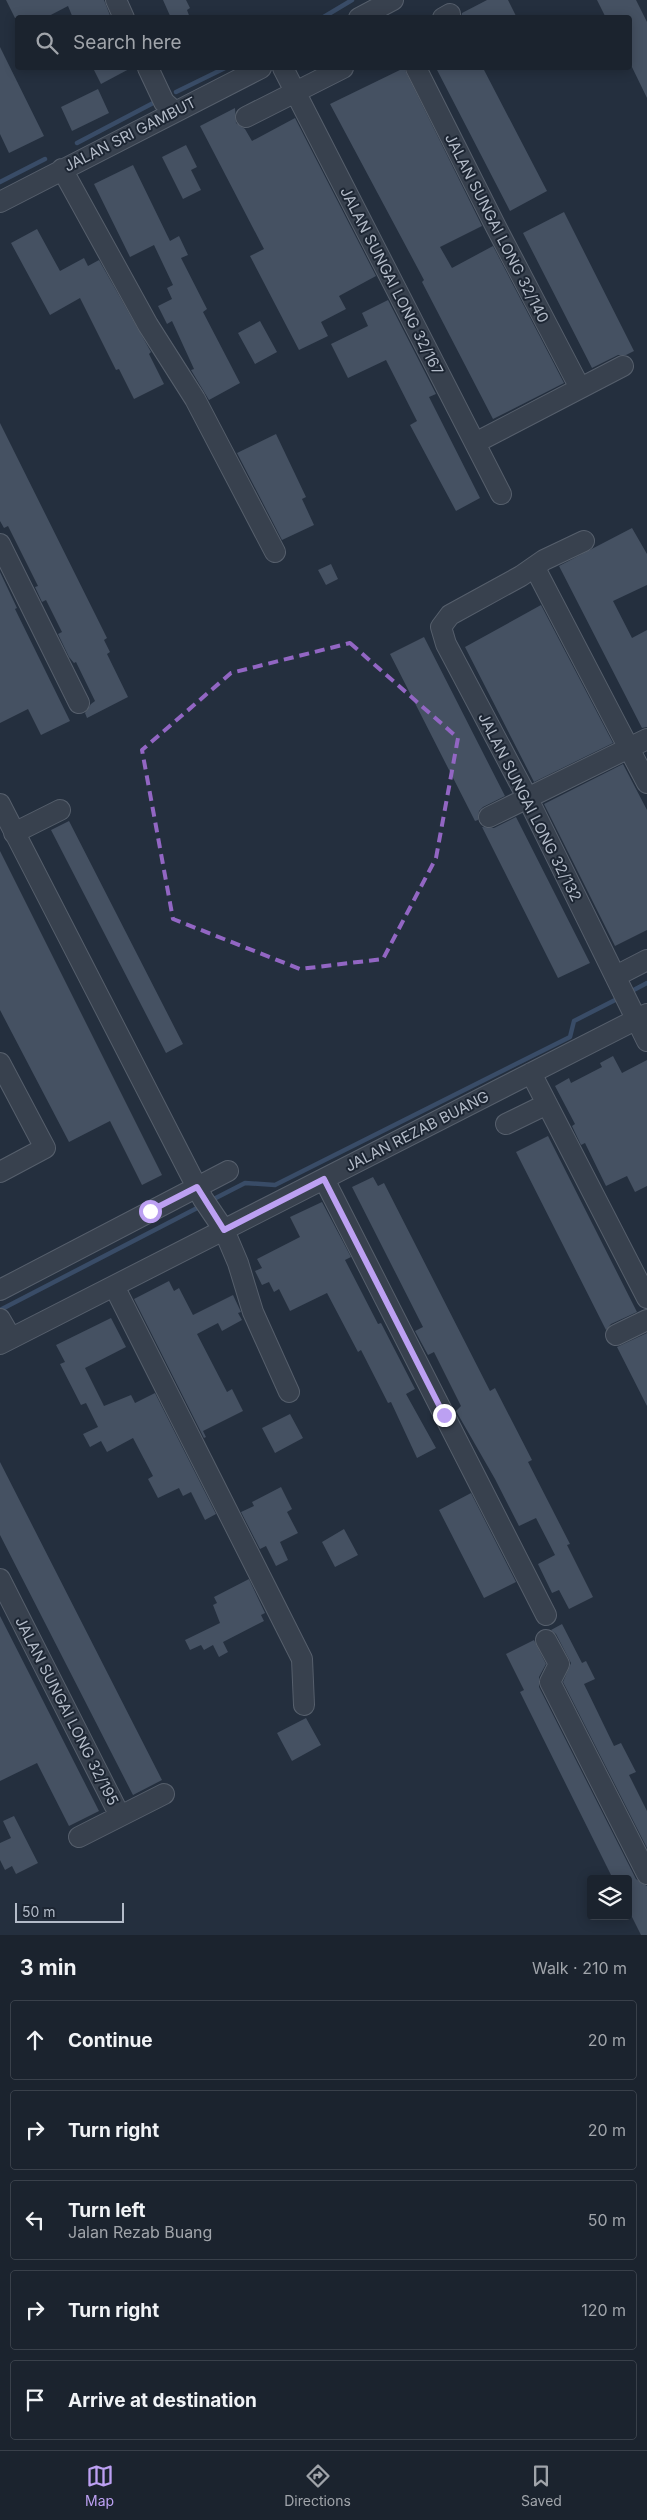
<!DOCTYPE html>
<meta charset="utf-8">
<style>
body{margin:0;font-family:Inter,sans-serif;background:#242b36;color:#f1f3f6}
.controls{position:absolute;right:15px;bottom:15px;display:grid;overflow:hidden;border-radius:5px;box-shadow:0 2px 12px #0003}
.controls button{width:45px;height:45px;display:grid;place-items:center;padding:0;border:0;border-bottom:1px solid #39404a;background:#1b232e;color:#f1f3f6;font:25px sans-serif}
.scale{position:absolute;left:15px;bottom:12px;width:109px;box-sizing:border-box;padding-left:5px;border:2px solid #b4bcc9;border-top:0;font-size:14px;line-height:18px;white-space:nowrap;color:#b4bcc9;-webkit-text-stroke:4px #1d2633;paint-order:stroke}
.stop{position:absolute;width:15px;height:15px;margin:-11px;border:4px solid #bca0f2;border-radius:50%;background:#fff}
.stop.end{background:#bca0f2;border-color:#fff;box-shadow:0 1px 5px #0008}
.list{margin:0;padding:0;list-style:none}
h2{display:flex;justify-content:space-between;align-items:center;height:65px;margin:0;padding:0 20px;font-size:21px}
h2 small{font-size:16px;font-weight:400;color:#a0a4aa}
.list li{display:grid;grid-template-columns:32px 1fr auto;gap:15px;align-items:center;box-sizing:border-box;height:80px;margin:0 10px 10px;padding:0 10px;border:1px solid #39404a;border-radius:5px}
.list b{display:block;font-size:19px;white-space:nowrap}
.list p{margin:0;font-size:16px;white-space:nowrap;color:#a0a4aa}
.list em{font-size:16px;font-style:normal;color:#a0a4aa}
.icon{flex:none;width:28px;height:28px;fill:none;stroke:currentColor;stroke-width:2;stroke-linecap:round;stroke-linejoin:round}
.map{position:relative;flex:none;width:647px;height:1935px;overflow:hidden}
.search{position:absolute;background:#1b232e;box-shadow:0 2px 12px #0003;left:15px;right:15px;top:15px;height:55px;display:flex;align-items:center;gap:12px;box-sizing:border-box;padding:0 18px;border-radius:5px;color:#a0a4aa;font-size:19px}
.sheet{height:515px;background:#1b232e}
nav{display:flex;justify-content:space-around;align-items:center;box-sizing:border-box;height:70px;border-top:1px solid #39404a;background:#1b232e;font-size:14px;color:#a0a4aa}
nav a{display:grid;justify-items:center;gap:2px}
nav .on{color:#bca0f2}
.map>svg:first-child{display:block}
</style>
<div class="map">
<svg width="647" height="1935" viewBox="0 0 647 1935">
<rect width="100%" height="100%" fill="#242f3e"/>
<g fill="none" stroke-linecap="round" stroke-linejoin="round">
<path stroke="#394c67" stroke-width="4.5" d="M 322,18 L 352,0
M 176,92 L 225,68
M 77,143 L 157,101
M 0,182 L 45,159
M 628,993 L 647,983
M 210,1201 L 245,1183 L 275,1185 L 570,1037 L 574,1021 L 619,998
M 0,1310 L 201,1206"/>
</g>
<path fill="#455162" d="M 6,0 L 104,0 L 111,18 L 73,18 L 68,6 L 45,18 L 15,18 Z
M 163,0 L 186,0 L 190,8 L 187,10 L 190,18 L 171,18 Z
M 487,0 L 508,0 L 517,18 L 461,18 L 462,13 Z
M 597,0 L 636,0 L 647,22 L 647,98 L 630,63 L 630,18 L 606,18 Z
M 0,47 L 44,136 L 9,153 L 0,134 Z
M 93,68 L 131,68 L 101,84 Z
M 404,68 L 482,226 L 440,247 L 452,268 L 493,246 L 564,383 L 493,419 L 422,282 L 424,280 L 330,104 Z
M 436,68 L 483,68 L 547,191 L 510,211 Z
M 98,89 L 109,113 L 72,131 L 61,107 Z
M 235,108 L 236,123 L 245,129 L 252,141 L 295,118 L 376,276 L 339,296 L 346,309 L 321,322 L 328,336 L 299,350 L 250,256 L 264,249 L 200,126 Z
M 186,145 L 197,167 L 191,170 L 201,190 L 183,199 L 162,157 Z
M 133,165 L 170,241 L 179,236 L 188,255 L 181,258 L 207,309 L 203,312 L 240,383 L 209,400 L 191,370 L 194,369 L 172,321 L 167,324 L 158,306 L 172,299 L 167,288 L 173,285 L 154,245 L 130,257 L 94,184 Z
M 564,212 L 634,351 L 626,355 L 618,355 L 592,368 L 523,233 Z
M 37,229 L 60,271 L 84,258 L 88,266 L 99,260 L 151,352 L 149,354 L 164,384 L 134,399 L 119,369 L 116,370 L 80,298 L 50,315 L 11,243 Z
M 388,300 L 436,394 L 429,397 L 480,498 L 456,511 L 410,425 L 417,421 L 386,360 L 348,378 L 331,344 L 368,326 L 362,313 Z
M 260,321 L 277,352 L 255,364 L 238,333 Z
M 0,423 L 107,638 L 104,640 L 110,652 L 107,654 L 128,697 L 87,718 L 85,713 L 91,704 L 95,701 L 76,662 L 74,663 L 69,657 L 58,634 L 62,632 L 46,600 L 42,602 L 35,587 L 38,586 L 8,526 L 4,528 L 0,521 Z
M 276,434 L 306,497 L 302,499 L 314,525 L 282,540 L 237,453 Z
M 632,528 L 647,554 L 647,585 L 613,601 L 632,638 L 647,630 L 647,727 L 642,728 L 559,566 Z
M 331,564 L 338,579 L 326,585 L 318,570 Z
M 0,572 L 17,608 L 15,609 L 70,721 L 41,735 L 28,709 L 0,723 Z
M 541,605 L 613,743 L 534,782 L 465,647 Z
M 424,637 L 505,796 L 483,807 L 479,811 L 478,820 L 475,821 L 390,654 Z
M 623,764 L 647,810 L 647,930 L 615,946 L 544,804 Z
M 516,817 L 590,963 L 558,978 L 482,827 L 494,828 Z
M 69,821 L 183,1044 L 166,1053 L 51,830 Z
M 0,851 L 162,1175 L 142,1185 L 110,1121 L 69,1142 L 0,1010 Z
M 613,1056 L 622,1073 L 647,1060 L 647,1186 L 635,1192 L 627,1176 L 606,1186 L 585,1143 L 581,1145 L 572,1126 L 575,1124 L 555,1086 L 569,1078 L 571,1083 L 602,1067 L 600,1063 Z
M 548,1136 L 637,1312 L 611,1324 L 606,1330 L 516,1152 Z
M 373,1177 L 378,1186 L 384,1183 L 490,1391 L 495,1388 L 532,1460 L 528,1462 L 570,1544 L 567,1545 L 593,1597 L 569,1609 L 559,1590 L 552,1593 L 538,1564 L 555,1555 L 536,1518 L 519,1526 L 495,1479 L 456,1411 L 461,1406 L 434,1352 L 428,1355 L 415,1331 L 423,1327 L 352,1187 Z
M 322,1202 L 351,1257 L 345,1260 L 378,1324 L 381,1323 L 415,1389 L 406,1394 L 436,1448 L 417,1458 L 391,1402 L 388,1403 L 361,1350 L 358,1352 L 327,1293 L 290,1311 L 279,1289 L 274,1292 L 269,1282 L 262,1285 L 255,1271 L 262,1268 L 257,1259 L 300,1237 L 290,1217 Z
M 169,1281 L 174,1291 L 179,1288 L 193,1315 L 233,1295 L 241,1312 L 238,1313 L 242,1320 L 222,1331 L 218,1323 L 197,1334 L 227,1392 L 232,1389 L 243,1411 L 203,1431 L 206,1437 L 204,1438 L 134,1299 Z
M 111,1318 L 126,1347 L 85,1368 L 104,1406 L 131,1395 L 135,1403 L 155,1393 L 216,1514 L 205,1520 L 191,1492 L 183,1496 L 179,1488 L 158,1498 L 148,1479 L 153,1476 L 133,1438 L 107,1452 L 101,1441 L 90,1447 L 83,1434 L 98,1427 L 86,1403 L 81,1405 L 60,1364 L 65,1362 L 56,1345 Z
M 647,1333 L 647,1406 L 617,1347 Z
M 290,1414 L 303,1438 L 275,1453 L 262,1428 Z
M 0,1462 L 162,1780 L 133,1795 L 0,1535 Z
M 281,1487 L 292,1509 L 287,1512 L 298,1533 L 280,1542 L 288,1560 L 276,1566 L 266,1546 L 260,1549 L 241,1512 L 254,1506 L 252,1502 Z
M 471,1493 L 516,1582 L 484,1598 L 439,1510 Z
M 344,1529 L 358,1555 L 335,1567 L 322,1542 Z
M 249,1579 L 265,1613 L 261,1615 L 264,1621 L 223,1642 L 228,1652 L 219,1657 L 213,1645 L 204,1650 L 201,1645 L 190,1650 L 185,1640 L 220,1623 L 213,1605 L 217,1603 L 214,1597 Z
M 0,1616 L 99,1811 L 69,1826 L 37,1763 L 0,1781 Z
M 562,1624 L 582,1663 L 586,1661 L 595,1679 L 584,1684 L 614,1746 L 621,1743 L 636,1772 L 629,1775 L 647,1811 L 647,1848 L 563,1682 L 571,1663 L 556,1634 L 551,1630 Z
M 534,1640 L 546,1664 L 539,1677 L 539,1687 L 636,1879 L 647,1886 L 647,1935 L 641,1935 L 628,1909 L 628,1879 L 613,1879 L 520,1692 L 524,1690 L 506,1654 Z
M 306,1718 L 321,1745 L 292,1761 L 277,1733 Z
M 14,1816 L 38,1863 L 16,1874 L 12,1866 L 5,1870 L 0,1860 L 0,1843 L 11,1838 L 3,1821 Z"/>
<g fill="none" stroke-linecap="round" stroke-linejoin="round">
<g stroke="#565f6c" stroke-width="22">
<path id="minor" d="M 116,0 L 124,18
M 359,18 L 393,0
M 443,18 L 450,14
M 148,68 L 164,102 L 174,111
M 283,68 L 501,494
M 416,68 L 496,227 L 580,388
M 246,117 L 343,68
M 62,169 L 148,325 L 195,399 L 275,552
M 0,202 L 261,68
M 475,443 L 623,366
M 584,541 L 544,560 L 521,576 L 450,615 L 441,627 L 446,644 L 527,797 L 647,1041
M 0,544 L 79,703
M 535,568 L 647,783
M 0,804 L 203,1199 L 224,1230 L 238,1263 L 253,1312 L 289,1392
M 489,817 L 647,739
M 14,833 L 60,810
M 616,976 L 647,960
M 0,1063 L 45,1148 L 0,1172
M 531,1073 L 647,1298
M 506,1124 L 547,1104
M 324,1179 L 546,1615
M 114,1286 L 302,1659 L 304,1705
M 0,1290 L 228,1171
M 0,1319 L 11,1338
M 616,1335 L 647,1320
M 0,1344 L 647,1014
M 0,1579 L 120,1816
M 546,1640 L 559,1664 L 550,1682 L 647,1874
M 79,1837 L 164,1794"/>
</g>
<use href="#minor" stroke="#38414e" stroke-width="20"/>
</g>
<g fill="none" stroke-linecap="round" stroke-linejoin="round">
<path stroke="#bca0f2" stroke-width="6" d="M 150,1211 L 197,1187 L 224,1230 L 324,1179 L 444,1415"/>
</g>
<path fill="none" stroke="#9266c3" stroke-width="4" stroke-dasharray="10 6" stroke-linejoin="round" d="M 350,643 L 458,738 L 436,858 L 383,959 L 300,969 L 173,919 L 142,750 L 231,673 Z"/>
<g text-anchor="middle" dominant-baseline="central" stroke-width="4" stroke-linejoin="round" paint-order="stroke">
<g font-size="15" fill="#b4bcc9" stroke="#1d2633">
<text transform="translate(130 134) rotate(-27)">JALAN SRI GAMBUT</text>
<text transform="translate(497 228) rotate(63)">JALAN SUNGAI LONG 32/140</text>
<text transform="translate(392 281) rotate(63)">JALAN SUNGAI LONG 32/167</text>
<text transform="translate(530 807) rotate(63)">JALAN SUNGAI LONG 32/132</text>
<text transform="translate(417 1131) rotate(-27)">JALAN REZAB BUANG</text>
<text transform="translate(67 1711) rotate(63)">JALAN SUNGAI LONG 32/195</text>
</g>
</g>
</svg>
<div class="controls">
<button><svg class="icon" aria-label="layers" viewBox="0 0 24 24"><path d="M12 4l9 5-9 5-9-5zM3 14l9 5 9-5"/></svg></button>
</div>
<div class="scale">50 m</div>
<div class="stop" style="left:150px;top:1211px"></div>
<div class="stop end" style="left:444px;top:1415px"></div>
<div class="search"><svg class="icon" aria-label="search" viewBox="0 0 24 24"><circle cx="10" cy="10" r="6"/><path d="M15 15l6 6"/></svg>Search here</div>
</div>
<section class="sheet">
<h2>3 min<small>Walk · 210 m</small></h2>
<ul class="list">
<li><svg class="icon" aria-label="ahead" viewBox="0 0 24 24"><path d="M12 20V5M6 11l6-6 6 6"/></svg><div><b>Continue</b></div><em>20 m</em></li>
<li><svg class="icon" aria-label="right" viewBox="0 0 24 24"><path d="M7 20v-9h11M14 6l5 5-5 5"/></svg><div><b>Turn right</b></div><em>20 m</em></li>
<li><svg class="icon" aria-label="left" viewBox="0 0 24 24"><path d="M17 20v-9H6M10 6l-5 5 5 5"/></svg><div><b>Turn left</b><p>Jalan Rezab Buang</p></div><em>50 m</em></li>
<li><svg class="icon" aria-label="right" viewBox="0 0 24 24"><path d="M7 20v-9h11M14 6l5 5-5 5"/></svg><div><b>Turn right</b></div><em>120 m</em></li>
<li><svg class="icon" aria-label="arrive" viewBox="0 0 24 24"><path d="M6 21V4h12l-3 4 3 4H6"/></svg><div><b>Arrive at destination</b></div></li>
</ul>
</section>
<nav>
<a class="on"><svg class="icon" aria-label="map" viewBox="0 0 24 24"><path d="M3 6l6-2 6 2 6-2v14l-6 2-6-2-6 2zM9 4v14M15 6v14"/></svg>Map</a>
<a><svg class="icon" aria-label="directions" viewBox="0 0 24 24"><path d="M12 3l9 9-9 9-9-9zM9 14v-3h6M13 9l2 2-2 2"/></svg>Directions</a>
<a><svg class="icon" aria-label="saved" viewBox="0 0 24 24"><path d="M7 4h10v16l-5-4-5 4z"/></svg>Saved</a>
</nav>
